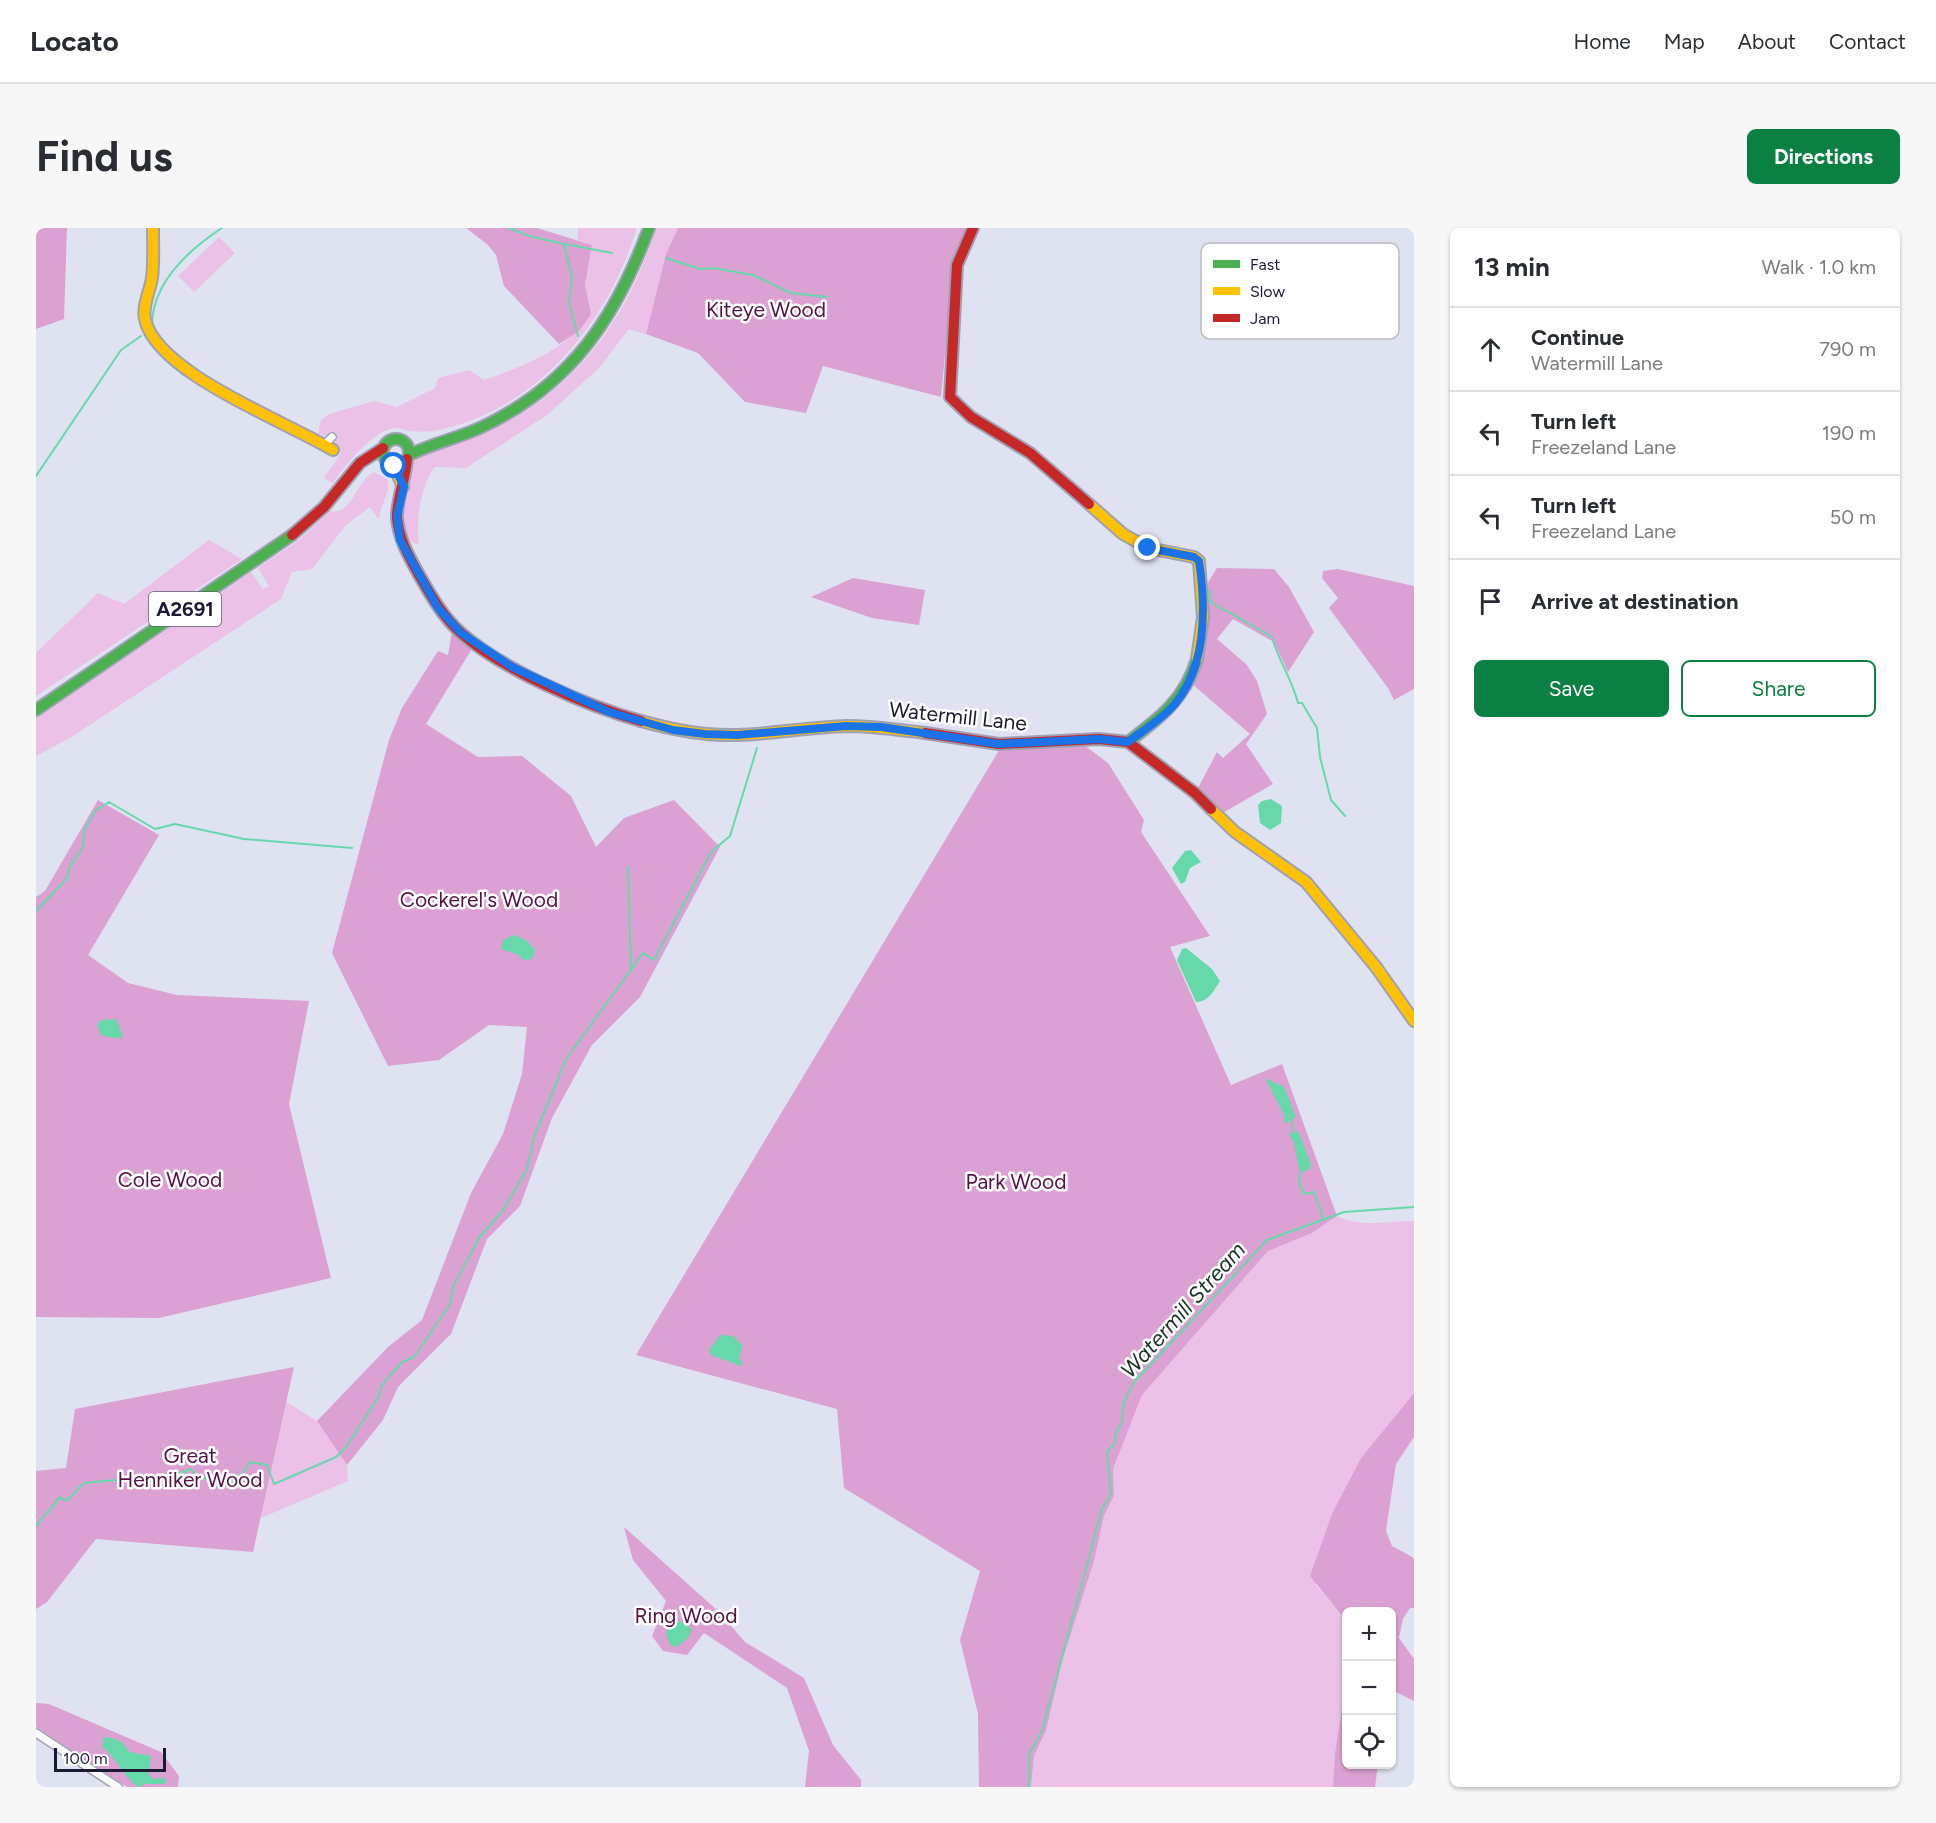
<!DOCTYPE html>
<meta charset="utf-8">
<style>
body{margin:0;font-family:Figtree,sans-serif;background:#f7f7f7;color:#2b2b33}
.controls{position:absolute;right:18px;bottom:18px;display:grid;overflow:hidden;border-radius:9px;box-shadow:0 2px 4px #0004}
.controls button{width:54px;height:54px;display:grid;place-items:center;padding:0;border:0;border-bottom:2px solid #e1e1e2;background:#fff;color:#2b2b33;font:30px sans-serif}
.scale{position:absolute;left:18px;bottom:15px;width:112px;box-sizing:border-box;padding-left:6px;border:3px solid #191b35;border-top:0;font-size:16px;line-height:21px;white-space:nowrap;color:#191b35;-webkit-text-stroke:4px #fff;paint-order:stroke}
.stop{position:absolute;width:18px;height:18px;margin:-14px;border:4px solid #1a73e8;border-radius:50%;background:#fff}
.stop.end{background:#1a73e8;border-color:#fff;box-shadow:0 2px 6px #0008}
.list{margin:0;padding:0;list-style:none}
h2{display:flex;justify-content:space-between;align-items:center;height:78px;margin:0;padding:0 24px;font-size:26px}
h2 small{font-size:20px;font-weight:400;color:#7c7c81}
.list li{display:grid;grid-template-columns:39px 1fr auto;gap:18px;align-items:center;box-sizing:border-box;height:84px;padding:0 24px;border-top:2px solid #e1e1e2}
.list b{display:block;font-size:22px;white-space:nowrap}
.list p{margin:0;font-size:20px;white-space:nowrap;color:#7c7c81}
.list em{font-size:20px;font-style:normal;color:#7c7c81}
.actions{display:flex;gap:12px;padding:18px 24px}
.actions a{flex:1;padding:14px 0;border:2px solid #0b8043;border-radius:9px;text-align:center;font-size:21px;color:#0b8043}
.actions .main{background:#0b8043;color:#fff}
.icon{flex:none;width:33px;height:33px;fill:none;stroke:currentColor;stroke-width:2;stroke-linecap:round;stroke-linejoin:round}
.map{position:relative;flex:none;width:1378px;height:1559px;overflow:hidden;border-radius:9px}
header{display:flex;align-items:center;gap:36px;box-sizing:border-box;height:84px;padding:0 30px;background:#fff;border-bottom:2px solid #e1e1e2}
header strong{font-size:28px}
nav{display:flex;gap:33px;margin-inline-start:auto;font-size:21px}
.intro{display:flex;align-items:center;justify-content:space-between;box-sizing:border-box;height:144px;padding:0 36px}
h1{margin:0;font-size:42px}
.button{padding:15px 27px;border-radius:9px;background:#0b8043;color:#fff;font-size:21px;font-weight:700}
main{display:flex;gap:36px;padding:0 36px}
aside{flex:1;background:#fff;border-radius:9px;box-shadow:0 2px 4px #0004}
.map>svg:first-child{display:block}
</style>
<header>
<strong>Locato</strong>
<nav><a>Home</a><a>Map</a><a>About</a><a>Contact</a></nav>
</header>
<div class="intro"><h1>Find us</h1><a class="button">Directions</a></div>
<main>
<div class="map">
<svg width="1378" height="1559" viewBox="0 0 1378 1559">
<rect width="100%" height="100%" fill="#dfe2f1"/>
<path fill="#ebc1e7" d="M 542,0 L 601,0 C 573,90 509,173 415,199 C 402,203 388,205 374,203 C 370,203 365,200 361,200 C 340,199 307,239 297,255 L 288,250 L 305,225 L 298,220 L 297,215 L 301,211 L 296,204 L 289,208 L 282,205 L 285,192 L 293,186 L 338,173 L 361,179 L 399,160 L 402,150 L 433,142 L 448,152 C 488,138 531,122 554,86 L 549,57 L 556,17 L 542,12 Z
M 620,0 L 642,0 L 630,26 L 610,106 L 593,101 L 563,140 L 511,187 L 430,240 L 399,239 C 384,257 380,294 383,317 C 356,308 370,278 374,258 C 375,248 375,239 380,230 C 405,219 433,214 458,201 C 543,159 592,89 620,0 Z
M 183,9 L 199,25 L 158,64 L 142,48 Z
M 338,244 L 352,252 C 354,267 344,276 343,292 L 334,279 L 310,297 L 276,341 L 256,344 L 245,371 L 34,510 L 0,528 L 0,490 L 215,344 L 227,361 L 233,358 L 222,340 L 263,312 L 295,283 C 315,288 321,252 338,244 Z
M 173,312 L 206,331 L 0,468 L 0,425 L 62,365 L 88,376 Z
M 1301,988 C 1324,1000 1353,993 1378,993 L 1378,1165 L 1325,1230 L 1280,1357 L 1310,1393 L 1310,1454 L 1299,1525 L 1297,1559 L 995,1559 L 998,1528 L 1010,1503 L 1026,1434 L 1058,1333 L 1068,1288 L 1078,1268 L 1077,1241 L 1106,1167 L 1232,1023 L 1276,1005 Z
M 249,1173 L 281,1193 L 311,1237 L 312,1253 L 225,1290 Z"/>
<path fill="#dba1d3" d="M 0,0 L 31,0 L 28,91 L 0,101 Z
M 430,0 L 501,0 L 556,17 L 549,57 L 555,86 L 543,103 L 523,116 L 468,58 L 460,27 L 452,17 Z
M 642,0 L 933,0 L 912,93 L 905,169 L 787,138 L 770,185 L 709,174 L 662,125 L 610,106 L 630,26 Z
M 1181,340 L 1238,341 L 1253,359 L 1278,404 L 1252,444 L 1238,414 L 1197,391 L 1181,411 L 1211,437 L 1221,453 L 1231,486 L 1210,516 L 1237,556 L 1185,586 L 1161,562 L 1181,524 L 1187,530 L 1214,506 L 1155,455 L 1173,375 L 1171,356 Z
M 1302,341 L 1378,358 L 1378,461 L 1358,472 L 1352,460 L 1293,380 L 1302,370 L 1286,350 L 1287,343 Z
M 817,350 L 889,362 L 883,397 L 836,390 L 775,369 Z
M 416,403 L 437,419 L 390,496 L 442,529 L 486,528 L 535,568 L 560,619 L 588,590 L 638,572 L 684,619 L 604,769 L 556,817 L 516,890 L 484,978 L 451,1011 L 415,1106 L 362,1159 L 347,1192 L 311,1237 L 281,1193 L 352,1119 L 386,1092 L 435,965 L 467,906 L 486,846 L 491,799 L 453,797 L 403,832 L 352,838 L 296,725 L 353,512 L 366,480 L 402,423 L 412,427 Z
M 1048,517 L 1072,535 L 1108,592 L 1105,604 L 1174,708 L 1134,719 L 1195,857 L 1246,836 L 1301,988 L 1276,1005 L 1232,1023 L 1106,1167 L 1077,1241 L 1078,1268 L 1068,1288 L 1058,1333 L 1026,1434 L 1010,1503 L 998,1528 L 995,1559 L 943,1559 L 942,1486 L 924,1412 L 944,1343 L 808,1260 L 801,1181 L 600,1127 L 965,519 L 990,521 Z
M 62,572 L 123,607 L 52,727 L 92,755 L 141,767 L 273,773 L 253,876 L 295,1050 L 123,1090 L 0,1089 L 0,669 L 9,663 Z
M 258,1139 L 217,1324 L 60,1311 L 11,1374 L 0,1381 L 0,1243 L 30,1240 L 39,1181 Z
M 1378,1165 L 1378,1209 L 1360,1236 L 1350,1303 L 1356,1318 L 1378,1330 L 1378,1380 L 1374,1380 L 1367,1391 L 1363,1410 L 1378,1431 L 1378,1473 L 1356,1462 L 1356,1384 L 1310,1384 L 1310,1393 L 1274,1348 L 1296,1286 L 1325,1230 Z
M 588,1299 L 682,1383 L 709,1414 L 768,1450 L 797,1517 L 825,1552 L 825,1559 L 769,1559 L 773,1523 L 751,1460 L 668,1405 L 651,1427 L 627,1423 L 616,1408 L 630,1373 L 597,1332 Z
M 1310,1454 L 1310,1536 L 1342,1537 L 1339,1559 L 1297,1559 L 1299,1525 Z
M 0,1475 L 13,1476 L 125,1524 L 143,1548 L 142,1559 L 91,1559 L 0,1499 Z"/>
<path fill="#67d8aa" d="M 1235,571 L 1246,578 L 1245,595 L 1234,602 L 1224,595 L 1222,577 L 1226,573 Z
M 1155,622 L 1165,634 L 1154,640 L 1149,654 L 1145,656 L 1136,640 L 1149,623 Z
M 478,707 L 490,712 L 499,722 L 496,731 L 487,732 L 483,727 L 465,721 L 467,712 Z
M 1150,720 L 1176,741 L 1184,753 C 1178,762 1173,774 1160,774 L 1141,732 L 1146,721 Z
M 80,791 L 87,809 L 77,810 L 65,807 L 61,797 L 65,792 Z
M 1229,850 L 1248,859 L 1260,889 L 1248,896 L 1248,887 Z
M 1262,903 L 1275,936 L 1274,941 L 1264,945 L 1258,915 L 1253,906 Z
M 684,1107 L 697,1108 L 706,1117 L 703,1131 L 707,1135 L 705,1138 L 675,1127 L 673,1122 Z
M 644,1393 L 656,1401 L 652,1410 L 640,1419 L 634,1417 L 630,1406 L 633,1397 Z
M 68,1509 C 81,1510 87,1513 93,1524 L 115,1528 L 113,1547 L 117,1551 L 129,1550 L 130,1556 L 109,1556 L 103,1559 C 91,1554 81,1530 66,1519 Z"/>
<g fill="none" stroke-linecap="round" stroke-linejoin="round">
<path stroke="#67d8aa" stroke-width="2" d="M 473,0 L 493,8 L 528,16 L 536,50 L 533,75 L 542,108
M 529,16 L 576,25
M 630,30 L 664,41 L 677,40 L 717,47 L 755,65 L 791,69
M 116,96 C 117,53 154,21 186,0
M 0,248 L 85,122 L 105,108
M 1174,362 L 1174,372 L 1178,376 L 1236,409 C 1242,432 1256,451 1262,475 L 1266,475 L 1281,500 L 1284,529 L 1295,572 L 1309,588
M 592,639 L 595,743
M 0,683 L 31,650 L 34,638 L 47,619 L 48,603 L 59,583 L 73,574 L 119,601 L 139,596 L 208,611 L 316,620
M 1256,892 L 1257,904
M 1264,945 L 1263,955 L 1268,966 L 1278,964 L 1288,992
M 0,1298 L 24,1269 L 30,1273 L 48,1255 L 90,1251 L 105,1256 L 135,1247 L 139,1252 L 141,1246 L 155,1241 L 160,1249 L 182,1253 L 190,1251 L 197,1255 L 199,1248 L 206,1247 L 214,1234 L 231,1237 L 238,1256 L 300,1229 L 310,1219 L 343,1168 L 345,1158 L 366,1134 L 378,1129 L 414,1076 L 418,1057 L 443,1010 L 467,982 L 491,941 L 498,909 L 530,831 L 607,725 L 618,732 L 675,624 L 694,608 L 721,520
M 993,1559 L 993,1526 L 1006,1503 L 1066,1281 L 1075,1265 L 1071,1224 L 1078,1216 L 1080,1205 L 1086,1194 L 1087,1176 L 1098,1154 L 1231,1012 L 1308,984 L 1378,979"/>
<g stroke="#9ea1b3" stroke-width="10">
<path id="street" d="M 289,216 L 296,209
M 0,1505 L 82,1559"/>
</g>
<g stroke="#9ea1b3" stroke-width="14">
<path id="fast" d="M347 224a13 13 0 1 1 26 0a13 13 0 1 1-26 0Z
M 373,227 C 397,215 423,210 446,199 C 535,157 580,89 613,0
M 0,482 L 256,307
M 1092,514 C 1124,490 1149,471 1161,431"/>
</g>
<g stroke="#9ea1b3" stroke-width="14">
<path id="slow" d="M 117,0 C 117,17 118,34 116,50 C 114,63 106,78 109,91 C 120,145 251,194 297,222
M 358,238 L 367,259
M 1053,276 L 1087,306 L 1112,320 L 1158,329 L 1163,333 L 1167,389 L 1161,431
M 605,493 C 637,502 668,508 701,507 C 737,506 774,499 811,498 C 837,498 863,502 889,505
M 1175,581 L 1199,604 L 1270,654 L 1340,739 L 1378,793"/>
</g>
<g stroke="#9ea1b3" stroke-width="14">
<path id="jam" d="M 937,0 L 921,37 L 914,169 L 935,189 L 994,225 L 1053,276
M 371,231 C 370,249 360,275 361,290 C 363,311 372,327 382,345 C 394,366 406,388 425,405 C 467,442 551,478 605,493
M 256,307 L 288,279 L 324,235 L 347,220
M 889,505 L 963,516 L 1063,511 L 1092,514 L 1159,565 L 1175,581"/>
</g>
<use href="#street" stroke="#fafbfd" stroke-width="7"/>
<use href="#fast" stroke="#4caf50" stroke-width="10"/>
<use href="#slow" stroke="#ffc107" stroke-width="10"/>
<use href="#jam" stroke="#c62828" stroke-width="10"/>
</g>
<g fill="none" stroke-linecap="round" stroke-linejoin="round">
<path stroke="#1a73e8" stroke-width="8" d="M 358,238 L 368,259 L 361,288 L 364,312 L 402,380 L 425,405 L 476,439 L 573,484 L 637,502 L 669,506 L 701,507 L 810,498 L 845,499 L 963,516 L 1063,511 L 1092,514 C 1108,502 1126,491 1139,476 C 1171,437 1170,380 1163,333 L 1158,329 L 1112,320"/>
</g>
<g text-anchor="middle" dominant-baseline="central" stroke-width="5" stroke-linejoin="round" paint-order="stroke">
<rect fill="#fff" stroke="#5e5f72" stroke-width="1.5" x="113" y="364" width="72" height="34" rx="4.5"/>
<g font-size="20" font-weight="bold" fill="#191b35">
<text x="149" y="381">A2691</text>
</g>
<g font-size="21" fill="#561247" stroke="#fff">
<text x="730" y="81">Kiteye Wood</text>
<text x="443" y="671">Cockerel's Wood</text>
<text x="134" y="951">Cole Wood</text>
<text x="980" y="953">Park Wood</text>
<text x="154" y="1227">Great<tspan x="154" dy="24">Henniker Wood</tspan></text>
<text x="650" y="1387">Ring Wood</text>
</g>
<g font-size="21" fill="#191b35" stroke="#fff">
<text transform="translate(922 488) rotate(6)">Watermill Lane</text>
</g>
<g font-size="22" font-style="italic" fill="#1a3225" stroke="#fff">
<text transform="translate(1147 1082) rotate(-48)">Watermill Stream</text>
</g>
</g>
<rect x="1165" y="15" width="198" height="96" rx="9" fill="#fff" stroke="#babbc2" stroke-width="1.5"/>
<rect x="1177" y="32" width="27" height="8" fill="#4caf50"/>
<rect x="1177" y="59" width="27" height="8" fill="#ffc107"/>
<rect x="1177" y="86" width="27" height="8" fill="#c62828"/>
<g font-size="16" fill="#191b35">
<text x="1214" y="42">Fast</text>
<text x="1214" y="69">Slow</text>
<text x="1214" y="96">Jam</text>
</g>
</svg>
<div class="controls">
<button>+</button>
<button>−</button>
<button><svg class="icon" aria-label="locate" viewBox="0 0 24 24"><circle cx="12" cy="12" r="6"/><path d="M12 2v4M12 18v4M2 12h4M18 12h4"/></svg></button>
</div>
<div class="scale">100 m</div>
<div class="stop" style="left:358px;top:238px"></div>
<div class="stop end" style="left:1112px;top:320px"></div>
</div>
<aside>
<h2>13 min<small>Walk · 1.0 km</small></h2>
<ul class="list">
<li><svg class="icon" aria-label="ahead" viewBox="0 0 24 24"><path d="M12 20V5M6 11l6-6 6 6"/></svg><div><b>Continue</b><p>Watermill Lane</p></div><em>790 m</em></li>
<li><svg class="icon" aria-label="left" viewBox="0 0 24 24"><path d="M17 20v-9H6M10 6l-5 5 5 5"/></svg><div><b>Turn left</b><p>Freezeland Lane</p></div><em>190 m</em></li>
<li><svg class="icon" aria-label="left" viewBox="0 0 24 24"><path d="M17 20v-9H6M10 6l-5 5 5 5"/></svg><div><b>Turn left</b><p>Freezeland Lane</p></div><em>50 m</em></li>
<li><svg class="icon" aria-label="arrive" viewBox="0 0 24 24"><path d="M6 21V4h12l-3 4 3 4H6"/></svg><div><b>Arrive at destination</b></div></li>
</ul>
<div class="actions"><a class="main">Save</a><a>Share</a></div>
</aside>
</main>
